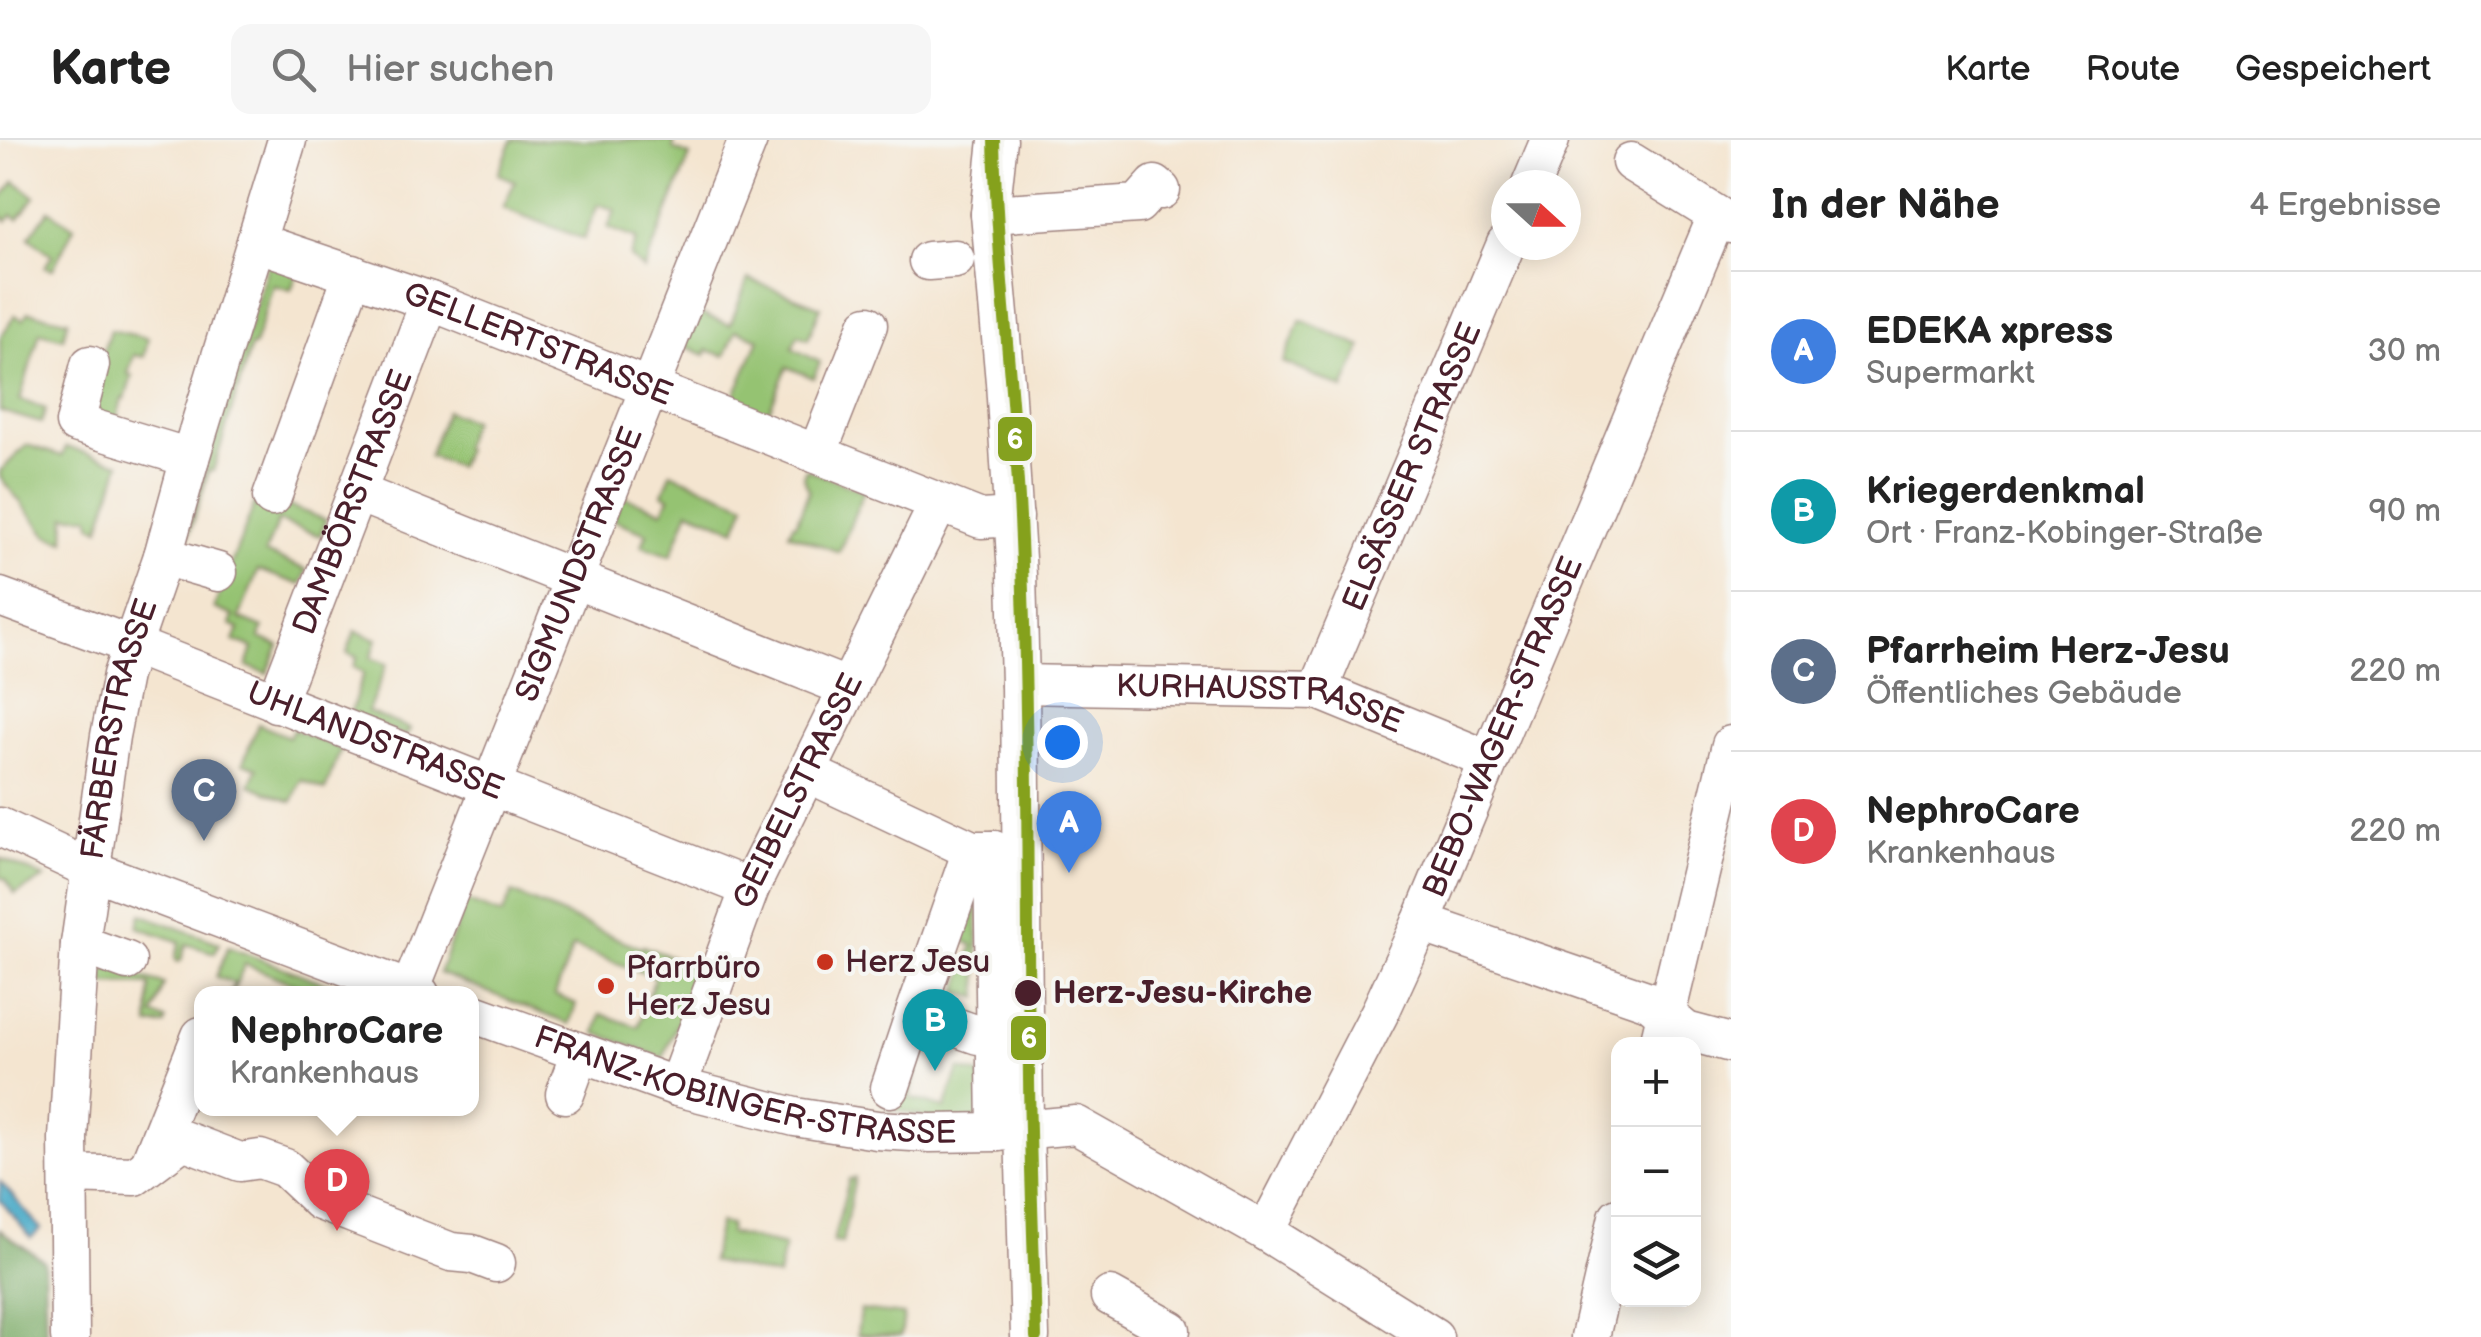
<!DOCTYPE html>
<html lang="de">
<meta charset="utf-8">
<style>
body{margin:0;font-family:"Balsamiq Sans",sans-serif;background:#f6f6f6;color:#222}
.controls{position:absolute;right:30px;bottom:30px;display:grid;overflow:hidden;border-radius:20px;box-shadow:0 5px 25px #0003}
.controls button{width:90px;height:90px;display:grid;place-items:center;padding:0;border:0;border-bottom:2px solid #e0e0e0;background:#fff;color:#222;font:50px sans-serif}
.compass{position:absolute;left:1491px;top:30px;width:90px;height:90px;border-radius:50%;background:#fff;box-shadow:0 5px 25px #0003;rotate:111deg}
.you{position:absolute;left:1062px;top:602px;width:35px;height:35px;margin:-25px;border:8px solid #fff;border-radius:50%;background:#1a73e8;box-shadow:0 0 0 15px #1a73e833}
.badge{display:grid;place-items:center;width:65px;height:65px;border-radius:50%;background:#c8321e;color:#fff;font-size:32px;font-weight:700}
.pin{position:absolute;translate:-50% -82px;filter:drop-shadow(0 2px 5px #0008)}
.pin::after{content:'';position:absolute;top:52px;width:35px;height:30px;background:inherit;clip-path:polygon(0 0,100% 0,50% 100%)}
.popup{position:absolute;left:194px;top:846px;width:285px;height:130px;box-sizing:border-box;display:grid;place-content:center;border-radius:20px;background:#fff;filter:drop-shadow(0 2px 8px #0005);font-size:32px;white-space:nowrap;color:#767676}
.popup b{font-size:38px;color:#222}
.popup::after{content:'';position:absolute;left:50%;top:100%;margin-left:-20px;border:20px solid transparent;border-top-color:#fff}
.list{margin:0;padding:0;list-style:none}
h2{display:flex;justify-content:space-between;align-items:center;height:130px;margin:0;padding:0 40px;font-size:42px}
h2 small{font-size:32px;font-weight:400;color:#767676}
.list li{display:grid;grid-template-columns:65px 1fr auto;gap:30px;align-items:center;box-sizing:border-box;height:160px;padding:0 40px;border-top:2px solid #e0e0e0}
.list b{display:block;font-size:38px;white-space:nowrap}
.list p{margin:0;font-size:32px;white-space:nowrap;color:#767676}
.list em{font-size:32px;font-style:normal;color:#767676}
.icon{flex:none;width:55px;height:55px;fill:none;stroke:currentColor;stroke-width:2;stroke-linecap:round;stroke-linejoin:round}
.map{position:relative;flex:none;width:1731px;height:1197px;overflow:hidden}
header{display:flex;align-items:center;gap:60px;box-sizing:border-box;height:140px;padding:0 50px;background:#fff;border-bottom:2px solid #e0e0e0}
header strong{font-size:48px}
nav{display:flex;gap:55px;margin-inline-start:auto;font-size:35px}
.search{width:700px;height:90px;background:#f6f6f6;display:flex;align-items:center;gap:25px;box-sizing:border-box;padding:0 35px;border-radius:20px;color:#767676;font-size:38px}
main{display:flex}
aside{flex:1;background:#fff}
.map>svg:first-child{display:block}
</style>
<header>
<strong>Karte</strong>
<div class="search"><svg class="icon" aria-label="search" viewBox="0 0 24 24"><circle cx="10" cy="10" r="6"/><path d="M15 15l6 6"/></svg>Hier suchen</div>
<nav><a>Karte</a><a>Route</a><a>Gespeichert</a></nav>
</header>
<main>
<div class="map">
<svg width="1731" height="1197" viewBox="0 0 1731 1197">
<rect width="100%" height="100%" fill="#f6f6f2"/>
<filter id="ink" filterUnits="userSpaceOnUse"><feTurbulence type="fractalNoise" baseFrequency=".01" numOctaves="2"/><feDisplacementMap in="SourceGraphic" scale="20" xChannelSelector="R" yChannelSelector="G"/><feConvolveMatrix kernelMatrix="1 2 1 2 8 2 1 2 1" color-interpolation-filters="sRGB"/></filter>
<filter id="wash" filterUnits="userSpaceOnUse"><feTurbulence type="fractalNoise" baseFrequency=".0048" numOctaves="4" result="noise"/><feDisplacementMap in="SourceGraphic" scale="40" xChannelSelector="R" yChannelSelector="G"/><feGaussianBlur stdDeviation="2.25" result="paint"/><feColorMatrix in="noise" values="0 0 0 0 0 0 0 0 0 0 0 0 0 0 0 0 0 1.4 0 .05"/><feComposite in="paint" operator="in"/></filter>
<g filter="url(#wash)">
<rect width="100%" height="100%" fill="#f4e5d0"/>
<path fill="#95c372" stroke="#70714e" stroke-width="2.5" d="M 512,0 L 675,0 L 673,9 L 690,16 L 644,130 L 630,117 L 637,99 L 608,88 L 615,70 L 598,64 L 584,99 L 503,68 L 515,41 L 498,34 Z
M 15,41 L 35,57 L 18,79 L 12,75 L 7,81 L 0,74 L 0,59 Z
M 49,70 L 74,87 L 53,129 L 45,127 L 52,115 L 29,97 Z
M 270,118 L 299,129 L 291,150 L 273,145 L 254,206 L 251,206 L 213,331 L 209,331 L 184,411 L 181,410 Z
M 748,139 L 821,167 L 808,199 L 798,195 L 792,208 L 820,222 L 814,238 L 787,227 L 766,278 L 731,264 L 759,199 L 736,190 L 725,216 L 707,210 L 705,215 L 684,206 L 695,172 L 730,185 Z
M 28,172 L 68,180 L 63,198 L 40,192 L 20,260 L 46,269 L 41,283 L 0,271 L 0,198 L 15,175 L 23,180 Z
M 1301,180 L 1362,207 L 1344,249 L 1283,222 Z
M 110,190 L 148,198 L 144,217 L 134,215 L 128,234 L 132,236 L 125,259 L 122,259 L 117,278 L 101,284 L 87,260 Z
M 446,271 L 472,281 L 462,307 L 465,309 L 458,327 L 429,316 Z
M 27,305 L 62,316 L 66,307 L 120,323 L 100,388 L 92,385 L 90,376 L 66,376 L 65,401 L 47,395 L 0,337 L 0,331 Z
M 806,329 L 864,351 L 839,412 L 789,393 L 793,384 L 796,384 L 809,350 L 803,336 Z
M 671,333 L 746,364 L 736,389 L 689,370 L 671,416 L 642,406 L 647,393 L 613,380 L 622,356 L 663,371 L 669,357 L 663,354 Z
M 256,360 L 286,365 L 326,380 L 320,396 L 278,381 L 265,413 L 307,430 L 301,445 L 258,430 L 239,478 L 263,488 L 260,498 L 279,506 L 267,534 L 247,526 L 253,508 L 234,501 L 239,489 L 230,485 L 233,476 L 214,468 Z
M 355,491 L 377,499 L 371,518 L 387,524 L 368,572 L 410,589 L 406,596 L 350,574 L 364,533 L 353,527 L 357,517 L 347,513 Z
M 258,584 L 289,597 L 293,589 L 341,609 L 325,650 L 301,640 L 292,662 L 250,645 L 257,628 L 243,623 Z
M 976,715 L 979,858 L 958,852 L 973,805 L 961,800 L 969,775 Z
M 0,718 L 45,738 L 15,754 L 6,739 L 0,737 Z
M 512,753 L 628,803 L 642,808 L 643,806 L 700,828 L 663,918 L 596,893 L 601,874 L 638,887 L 655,837 L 573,807 L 555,855 L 576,864 L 569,884 L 439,833 L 466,761 L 502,775 Z
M 141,774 L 219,803 L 215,813 L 186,804 L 181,821 L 177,822 L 175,818 L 180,802 L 138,787 Z
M 228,807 L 351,853 L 315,853 L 245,824 L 232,853 L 230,853 L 234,843 L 216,837 Z
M 105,827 L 164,844 L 153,875 L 166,880 L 165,885 L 149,885 L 150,845 L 102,844 Z
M 904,910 L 921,915 L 910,958 L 945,968 L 959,929 L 980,935 L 982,980 L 931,979 L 886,967 Z
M 855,1038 L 842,1103 L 833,1102 L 849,1039 Z
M 719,1083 L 730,1085 L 729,1093 L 784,1106 L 778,1137 L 711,1121 Z
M 860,1170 L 904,1175 L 901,1196 L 857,1195 Z"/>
<path fill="#78a964" stroke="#616448" stroke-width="2.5" d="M 0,1090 L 44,1121 L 46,1197 L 0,1197 Z"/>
<path fill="#48aac8" stroke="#49647a" stroke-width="2.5" d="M 0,1041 L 41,1089 L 31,1098 L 0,1060 Z"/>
</g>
<g filter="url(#ink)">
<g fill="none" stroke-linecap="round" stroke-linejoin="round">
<g stroke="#9f827e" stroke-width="41">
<g id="minor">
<path d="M 998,0 L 990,74 L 1005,242 L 1017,435 L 1020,544 L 1024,989 L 1030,1197"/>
<path d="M 1631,22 L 1731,84"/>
<path d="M 1531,45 L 1550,0"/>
<path d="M 990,74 L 1138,64 L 1155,45 L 1161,50"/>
<path id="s1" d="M 256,102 L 430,161 L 981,379 L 1014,377"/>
<path d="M 928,121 L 955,119"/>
<path d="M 90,225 L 75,283 L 190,318"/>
<path d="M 817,314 L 868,185"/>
<path d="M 358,353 L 849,548"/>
<path d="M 272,357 L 353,134"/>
<path d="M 163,416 L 218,432"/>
<path id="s2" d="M 0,457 L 150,512 L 750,748"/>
<path id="s3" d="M 1020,544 L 1318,550 L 1489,620"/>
<path id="s4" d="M 1318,550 L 1506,104"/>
<path id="s5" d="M 276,563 L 430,161"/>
<path d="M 808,633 L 972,710 L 994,710"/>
<path d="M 0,687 L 92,730 L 420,854"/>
<path d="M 972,710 L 915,873 L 978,895"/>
<path d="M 993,710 L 997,992"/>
<path d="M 1421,783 L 1649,861 L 1686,891 L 1731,903"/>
<path d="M 80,804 L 127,821"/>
<path id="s6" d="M 410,850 L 748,0"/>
<path id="s7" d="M 472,873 L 677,947 L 795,977 L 877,990 L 930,993 L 997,992 L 1076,985 L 1266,1092 L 1434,1197"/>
<path d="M 1659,904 L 1731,605"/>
<path id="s8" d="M 677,947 L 750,748 L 939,363"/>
<path d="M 890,948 L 915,873"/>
<path d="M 565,954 L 580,913"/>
<path d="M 150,1023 L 201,896"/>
<path d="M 69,1034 L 135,1036 L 183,1000 L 240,1022 L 260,1019 L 285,1028 L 320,1061 L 451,1112 L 472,1114 L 496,1123"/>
<path id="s9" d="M 1266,1092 L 1381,870 L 1421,783 L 1717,76"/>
<path d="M 1110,1156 L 1171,1190"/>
<path id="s10" d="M 70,1197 L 68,998 L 80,804 L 110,596 L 122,535 L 163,416 L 190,318 L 287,0"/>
<path d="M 1590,1197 L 1618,1077"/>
</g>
</g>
<use href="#minor" stroke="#fff" stroke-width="38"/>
<g stroke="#f6f6f2" stroke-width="20">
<path id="tram-1" d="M 994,0 C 997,126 1014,252 1020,378 C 1029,565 1027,752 1029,939 C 1030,1025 1034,1111 1036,1197"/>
</g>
<use href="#tram-1" stroke="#85a11f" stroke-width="12"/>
</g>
</g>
<g fill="#c8321e" stroke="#f6f6f2" stroke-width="4">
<circle cx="825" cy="822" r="10"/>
<circle cx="606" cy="846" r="10"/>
</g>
<circle fill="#4a1f2b" stroke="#f6f6f2" stroke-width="4" cx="1028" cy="853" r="15"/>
<g text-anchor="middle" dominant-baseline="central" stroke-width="8" stroke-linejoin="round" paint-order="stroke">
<g font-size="32" fill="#4a1f2b" stroke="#f6f6f2">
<text stroke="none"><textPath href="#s1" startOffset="300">GELLERTSTRASSE</textPath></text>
<text stroke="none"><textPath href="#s4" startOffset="242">ELSÄSSER STRASSE</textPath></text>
<text stroke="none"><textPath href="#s5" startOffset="215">DAMBÖRSTRASSE</textPath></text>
<text stroke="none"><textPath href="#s6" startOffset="458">SIGMUNDSTRASSE</textPath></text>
<text stroke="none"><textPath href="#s3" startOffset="242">KURHAUSSTRASSE</textPath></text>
<text stroke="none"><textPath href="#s10" startOffset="612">FÄRBERSTRASSE</textPath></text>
<text stroke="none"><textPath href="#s9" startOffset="558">BEBO-WAGER-STRASSE</textPath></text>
<text stroke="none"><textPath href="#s2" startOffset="402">UHLANDSTRASSE</textPath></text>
<text stroke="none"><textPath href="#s8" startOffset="320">GEIBELSTRASSE</textPath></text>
<text stroke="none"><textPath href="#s7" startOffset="285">FRANZ-KOBINGER-STRASSE</textPath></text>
</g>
<g font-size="32" fill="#4a1f2b" stroke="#f6f6f2" text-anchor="start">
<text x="845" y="822">Herz Jesu</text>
<text x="626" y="828">Pfarrbüro<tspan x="626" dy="37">Herz Jesu</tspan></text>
</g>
<g font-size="32" font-weight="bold" fill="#4a1f2b" stroke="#f6f6f2" text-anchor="start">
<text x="1053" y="853">Herz-Jesu-Kirche</text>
</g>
</g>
<g stroke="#f6f6f2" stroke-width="4">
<rect x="996" y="275" width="38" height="48" rx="10" fill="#85a11f"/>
<rect x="1009" y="874" width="39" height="48" rx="10" fill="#85a11f"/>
</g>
<g font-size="28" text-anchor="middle" font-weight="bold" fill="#fff">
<text x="1015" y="308">6</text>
<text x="1029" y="907">6</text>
</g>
</svg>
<div class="controls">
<button>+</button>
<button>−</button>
<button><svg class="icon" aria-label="layers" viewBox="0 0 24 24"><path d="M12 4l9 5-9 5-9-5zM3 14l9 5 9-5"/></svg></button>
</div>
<svg class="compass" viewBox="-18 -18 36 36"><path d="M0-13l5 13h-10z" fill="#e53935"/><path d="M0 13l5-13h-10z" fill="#767676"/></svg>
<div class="you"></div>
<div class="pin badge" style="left:1069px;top:733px;background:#3f7fe0">A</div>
<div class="pin badge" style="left:935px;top:931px;background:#0f9aa8">B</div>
<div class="pin badge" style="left:204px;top:701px;background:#5c6f8a">C</div>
<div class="pin badge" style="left:337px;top:1091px;background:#e0444e">D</div>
<div class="popup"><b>NephroCare</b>Krankenhaus</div>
</div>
<aside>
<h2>In der Nähe<small>4 Ergebnisse</small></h2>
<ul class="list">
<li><span class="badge" style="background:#3f7fe0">A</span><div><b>EDEKA xpress</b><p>Supermarkt</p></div><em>30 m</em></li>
<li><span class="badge" style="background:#0f9aa8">B</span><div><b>Kriegerdenkmal</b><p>Ort · Franz-Kobinger-Straße</p></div><em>90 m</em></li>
<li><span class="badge" style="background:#5c6f8a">C</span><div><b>Pfarrheim Herz-Jesu</b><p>Öffentliches Gebäude</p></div><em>220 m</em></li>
<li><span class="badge" style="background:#e0444e">D</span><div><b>NephroCare</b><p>Krankenhaus</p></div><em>220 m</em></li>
</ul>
</aside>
</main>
